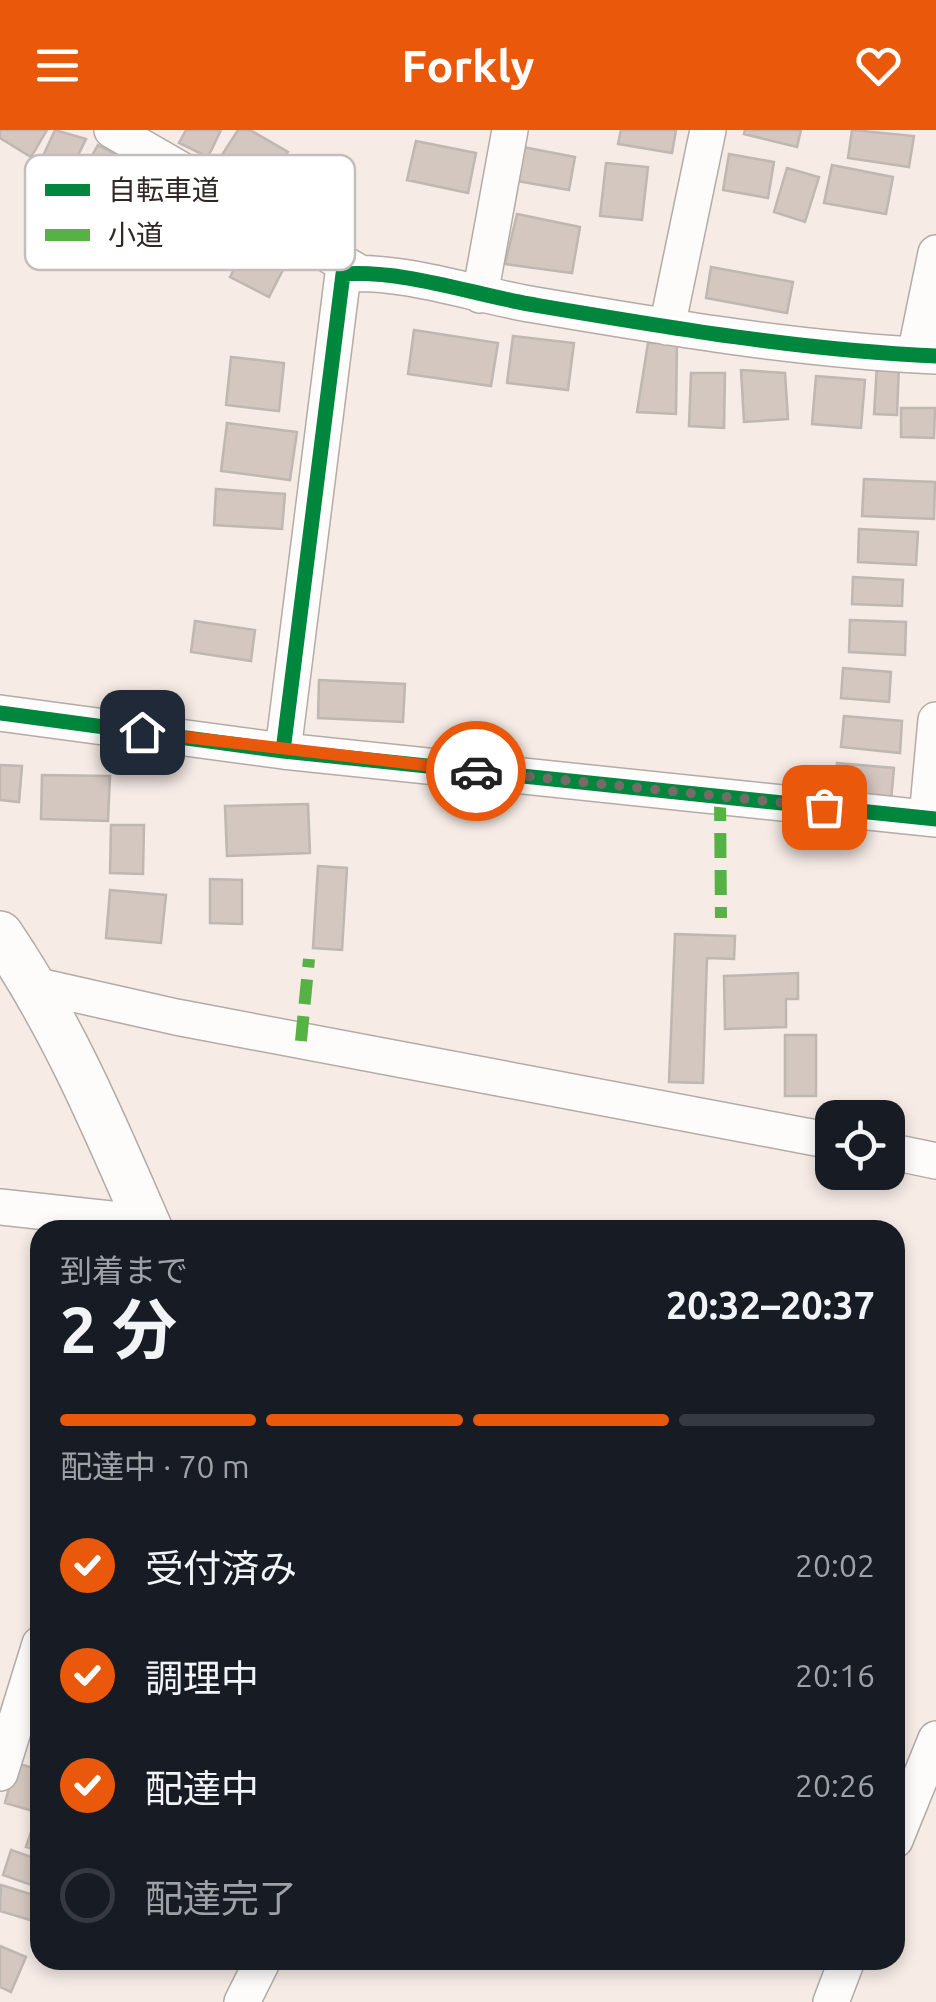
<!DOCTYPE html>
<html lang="ja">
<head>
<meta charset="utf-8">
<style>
  :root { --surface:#171b24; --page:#242831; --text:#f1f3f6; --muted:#9ea1a6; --line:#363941; --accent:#ea580c }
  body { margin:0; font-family:Ubuntu,"Noto Sans JP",sans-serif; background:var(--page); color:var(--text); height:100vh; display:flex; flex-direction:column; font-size:38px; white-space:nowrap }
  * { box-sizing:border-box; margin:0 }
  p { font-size:32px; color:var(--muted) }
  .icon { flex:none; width:55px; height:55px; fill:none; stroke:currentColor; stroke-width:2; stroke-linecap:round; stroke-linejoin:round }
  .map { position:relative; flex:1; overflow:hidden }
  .side { position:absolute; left:30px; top:1090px; width:875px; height:750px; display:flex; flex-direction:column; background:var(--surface); border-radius:30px; box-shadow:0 5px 15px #0003 }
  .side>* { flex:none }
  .tools { position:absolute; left:815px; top:970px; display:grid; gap:20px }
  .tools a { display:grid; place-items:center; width:90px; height:90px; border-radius:20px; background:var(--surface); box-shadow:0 5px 15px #0003; font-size:50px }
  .pin { position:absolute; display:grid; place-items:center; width:85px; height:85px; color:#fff; margin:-42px; border-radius:20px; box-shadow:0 5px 15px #0006 }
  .courier { position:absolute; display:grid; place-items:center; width:100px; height:100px; margin:-50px; border:8px solid #ea580c; border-radius:50%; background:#fff; color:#222; box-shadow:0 2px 12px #0007 }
  .overview em { font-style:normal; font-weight:700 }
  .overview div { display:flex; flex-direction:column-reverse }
  .overview { display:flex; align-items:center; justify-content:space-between; height:170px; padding:0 30px }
  h1 { font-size:65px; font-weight:700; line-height:75px }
  .bar { display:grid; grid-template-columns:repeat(4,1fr); gap:15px 10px; align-content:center; height:120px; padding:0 30px }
  .bar i { height:12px; border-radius:8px; background:var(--line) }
  .bar .current { background:var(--accent) }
  .bar p { grid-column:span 4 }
  ol { padding:0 30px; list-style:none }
  li { display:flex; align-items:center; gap:30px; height:110px }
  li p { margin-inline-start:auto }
  li .icon { padding:10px; border-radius:50%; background:var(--accent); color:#fff; stroke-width:4 }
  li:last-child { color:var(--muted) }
  li i { width:55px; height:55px; border:5px solid var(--line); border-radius:50% }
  header { display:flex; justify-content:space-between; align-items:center; height:130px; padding:0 30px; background:var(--accent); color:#fff; font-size:45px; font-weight:700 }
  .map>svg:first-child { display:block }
  .building { fill:#d4c7bf; stroke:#bfb7b2; stroke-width:2.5 }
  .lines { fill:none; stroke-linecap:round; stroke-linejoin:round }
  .minor-casing { stroke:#b3aba6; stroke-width:38 }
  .tertiary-casing { stroke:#b3aba6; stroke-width:48 }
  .minor { stroke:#fefcfb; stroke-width:35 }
  .tertiary { stroke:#fefcfb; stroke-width:45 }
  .quiet { stroke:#56b245; stroke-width:12; stroke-dasharray:25 12; stroke-linecap:butt }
  .cycleway-casing { stroke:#fff; stroke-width:21 }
  .cycleway { stroke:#00873e; stroke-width:15 }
  .done { stroke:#756c68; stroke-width:10; stroke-dasharray:0 18 }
  .route { stroke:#ea580c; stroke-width:12 }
  .key { fill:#fff; stroke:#c1bebd; stroke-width:2.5 }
  .key-label { font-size:28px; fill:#2f2824 }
</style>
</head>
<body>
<header><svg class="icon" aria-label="menu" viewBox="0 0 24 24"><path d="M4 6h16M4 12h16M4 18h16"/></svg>Forkly<svg class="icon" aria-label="heart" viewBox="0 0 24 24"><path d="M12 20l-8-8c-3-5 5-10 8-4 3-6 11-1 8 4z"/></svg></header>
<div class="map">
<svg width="936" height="1872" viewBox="0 0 936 1872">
  <rect width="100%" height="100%" fill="#f6ebe5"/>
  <!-- building -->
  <path class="building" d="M0 0H47L31 27 0 8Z
    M55 0 86 9 66 50 38 37Z
    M186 0H221L208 27 179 13Z
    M238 0H250L288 22 266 54 220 28Z
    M621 0H676L672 23 618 14Z
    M745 0H801L797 17 744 4Z
    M852 0 914 6 909 37 848 28Z
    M416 11 476 23 468 63 407 50Z
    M98 15 141 38 118 81 74 58Z
    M523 17 575 27 569 60 517 51Z
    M729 24 774 32 768 68 723 60Z
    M606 33 648 37 642 90 600 86Z
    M832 35 893 47 886 84 824 73Z
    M787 38 819 47 805 92 774 82Z
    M517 84 580 97 572 143 505 134Z
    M250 110 288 130 269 167 230 147Z
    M711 137 793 152 787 183 706 168Z
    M414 200 498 213 491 256 408 244Z
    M513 206 574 213 568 260 507 253Z
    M648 213H677L676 284 637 282Z
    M231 227 284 233 279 281 226 275Z
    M877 235H899L897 285 874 284Z
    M741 240 785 243 788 289 744 292Z
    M691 243H725L724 298 689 296Z
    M816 246 865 250 861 298 812 294Z
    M901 278H935L934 308 901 307Z
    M227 293 297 302 290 350 221 341Z
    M864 349 935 352 934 389 862 386Z
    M216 359 285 364 282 399 214 395Z
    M859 399 918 402 916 435 858 432Z
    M853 447 903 450 902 476 852 474Z
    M850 490 906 492 905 525 849 522Z
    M195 491 255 500 251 531 191 522Z
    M843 538 891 542 889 572 841 568Z
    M319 550 405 554 403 592 318 588Z
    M844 586 902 591 900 623 841 617Z
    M837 633 894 638 891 671 834 666Z
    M0 635 22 636 19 672 0 670Z
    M42 645 110 646 108 691 41 689Z
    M308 674 310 723 227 726 225 676Z
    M111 695H144L143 744 110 743Z
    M318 736 347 738 342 820 313 818Z
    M210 749 242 750V794L210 793Z
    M110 760 166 765 161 813 106 808Z
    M675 804 735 806 734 829 707 828 703 953 669 952Z
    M798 843V869H786V897L725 899 724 846Z
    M785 905H816V966H785Z
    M16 1633 40 1640V1683L5 1673Z
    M36 1687 40 1688V1721L26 1717Z
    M11 1720 40 1730V1758L3 1745Z
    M1 1755 40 1767V1793L0 1781Z
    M0 1816 26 1827 11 1862 0 1857Z"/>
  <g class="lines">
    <!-- minor casing -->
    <g class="minor-casing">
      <path id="minor" d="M112 0 360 143
        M480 165 510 0
        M667 197 708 0
        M915 225 936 123
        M0 583 283 621 936 689
        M283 621 343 144C405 140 468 163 529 174 665 197 799 220 936 226
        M927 688 936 590
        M34 855 176 887 832 1011
        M888 1021 936 1031
        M0 1077 147 1093
        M0 1643 40 1514
        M895 1710 936 1609
        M242 1872 263 1830
        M831 1872 847 1830"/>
    </g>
    <!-- tertiary casing -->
    <g class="tertiary-casing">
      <path id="tertiary" d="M0 804C63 896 106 999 150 1100"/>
    </g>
    <!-- minor -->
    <use href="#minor" class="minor"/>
    <!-- tertiary -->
    <use href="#tertiary" class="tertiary"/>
    <!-- quiet -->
    <path class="quiet" d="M720 666 721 788
      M301 911 309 829"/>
    <!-- cycleway casing -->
    <g class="cycleway-casing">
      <path id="cycleway" d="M0 583 283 621 936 689
        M283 621 343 144C405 140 468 163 529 174 665 197 799 220 936 226"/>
    </g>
    <!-- cycleway -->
    <use href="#cycleway" class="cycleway"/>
  </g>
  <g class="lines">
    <!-- done -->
    <path class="done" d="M476 641 824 677"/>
    <!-- route -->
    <path class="route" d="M142 602 476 641"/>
  </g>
  <!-- legend -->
  <rect x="25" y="25" width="330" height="115" rx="15" class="key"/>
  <rect x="45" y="54" width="45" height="12" fill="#00873e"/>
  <rect x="45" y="99" width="45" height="12" fill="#56b245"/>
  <g class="key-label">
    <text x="108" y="70">自転車道</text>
    <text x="108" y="115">小道</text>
  </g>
</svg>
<div class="tools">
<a><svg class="icon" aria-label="locate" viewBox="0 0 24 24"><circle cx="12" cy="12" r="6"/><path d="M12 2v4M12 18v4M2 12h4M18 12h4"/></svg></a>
</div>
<div class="pin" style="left:824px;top:677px;background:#ea580c"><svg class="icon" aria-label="bag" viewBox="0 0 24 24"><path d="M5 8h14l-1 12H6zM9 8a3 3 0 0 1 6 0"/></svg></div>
<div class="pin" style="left:142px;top:602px;background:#1f2937"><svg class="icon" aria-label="home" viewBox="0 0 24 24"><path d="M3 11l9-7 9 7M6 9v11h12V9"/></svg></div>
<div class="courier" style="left:476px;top:641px"><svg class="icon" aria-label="car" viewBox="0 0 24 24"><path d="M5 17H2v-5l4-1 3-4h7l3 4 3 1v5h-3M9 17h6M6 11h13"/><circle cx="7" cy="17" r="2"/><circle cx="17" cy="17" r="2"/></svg></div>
<section class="side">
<div class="overview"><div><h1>2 分</h1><p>到着まで</p></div><em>20:32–20:37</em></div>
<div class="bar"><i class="current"></i><i class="current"></i><i class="current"></i><i></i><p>配達中 · 70 m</p></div>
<ol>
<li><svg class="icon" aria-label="check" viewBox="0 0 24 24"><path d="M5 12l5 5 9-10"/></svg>受付済み<p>20:02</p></li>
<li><svg class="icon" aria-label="check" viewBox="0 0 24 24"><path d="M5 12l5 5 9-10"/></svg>調理中<p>20:16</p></li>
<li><svg class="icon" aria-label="check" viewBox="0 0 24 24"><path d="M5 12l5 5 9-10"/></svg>配達中<p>20:26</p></li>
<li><i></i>配達完了</li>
</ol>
</section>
</div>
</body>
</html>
